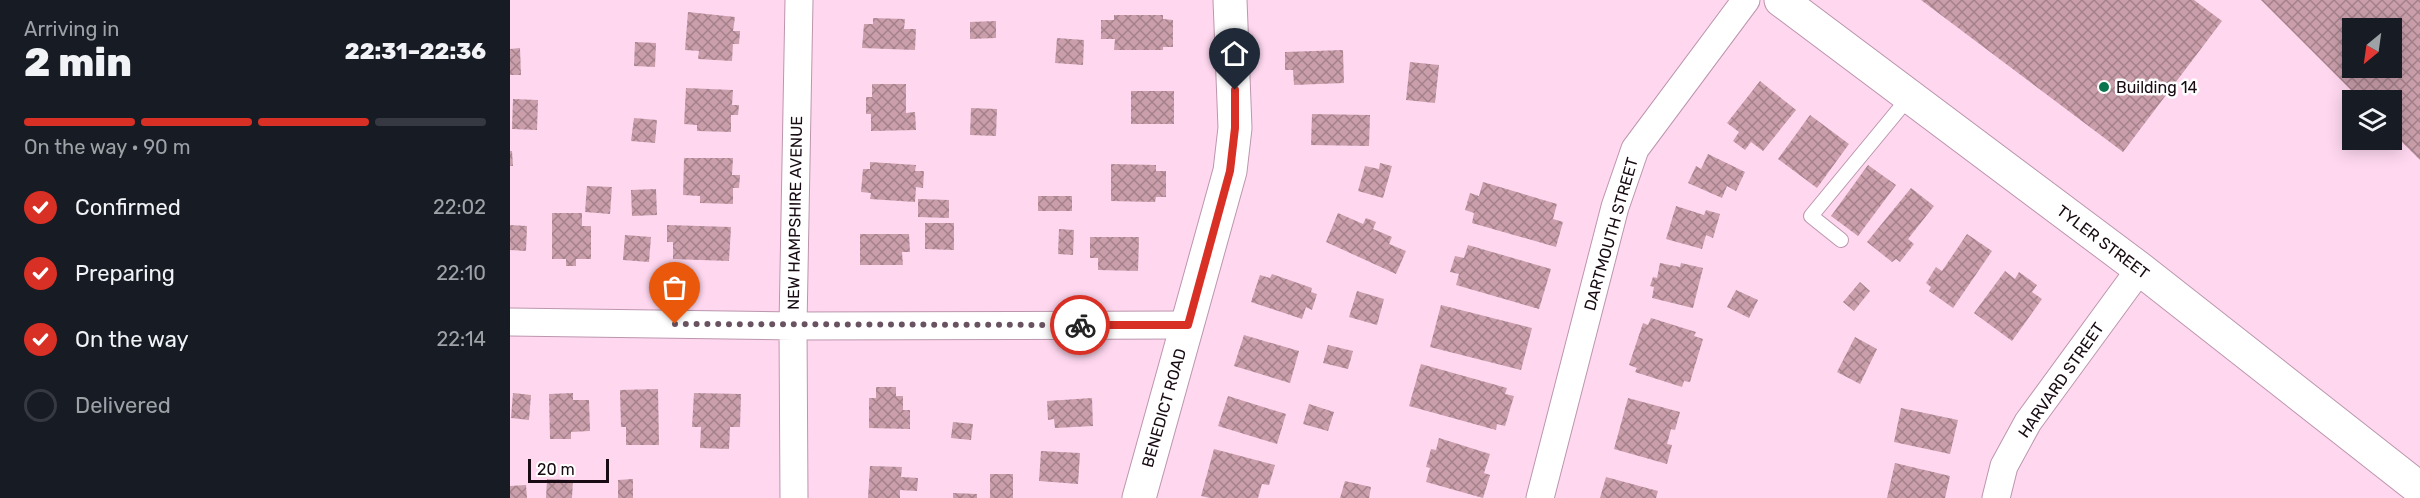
<!DOCTYPE html>
<html lang="en">
<head>
<meta charset="utf-8">
<style>
  :root { --surface:#171b24; --page:#20242c; --text:#f1f3f6; --muted:#9ea1a6; --line:#363941; --accent:#d93025 }
  body { margin:0; font-family:Rubik,sans-serif; background:var(--page); color:var(--text); height:100vh; display:flex; flex-direction:column; font-size:22px; white-space:nowrap }
  * { box-sizing:border-box; margin:0 }
  p { font-size:20px; color:var(--muted) }
  .icon { flex:none; width:33px; height:33px; fill:none; stroke:currentColor; stroke-width:2; stroke-linecap:round; stroke-linejoin:round }
  .map { position:relative; flex:1; overflow:hidden }
  .drawer { display:flex; flex-direction:column; background:var(--surface); width:510px }
  .drawer>* { flex:none }
  .needle { width:39px; rotate:209deg }
  .buttons { position:absolute; left:1832px; top:18px; display:grid; gap:12px }
  .buttons a { display:grid; place-items:center; width:60px; height:60px; border-radius:0px; background:var(--surface); box-shadow:0 3px 15px #0003; font-size:30px }
  .scale { position:absolute; left:18px; bottom:15px; width:81px; box-sizing:border-box; padding-left:6px; border:3px solid #180b13; border-top:0; font-size:16px; line-height:21px; white-space:nowrap; color:#180b13; -webkit-text-stroke:4px #fff; paint-order:stroke }
  .pin { position:absolute; display:grid; place-items:center; width:51px; height:51px; color:#fff; margin:-62px -26px; border-radius:50% 50% 50% 0; rotate:-45deg; box-shadow:0 0 6px #0007 }
  .pin .icon { rotate:45deg }
  .courier { position:absolute; display:grid; place-items:center; width:60px; height:60px; margin:-30px; border:4px solid #d93025; border-radius:50%; background:#fff; color:#222; box-shadow:0 2px 8px #0007 }
  .overview em { font-style:normal; font-weight:800 }
  .overview div { display:flex; flex-direction:column-reverse }
  .overview { display:flex; align-items:center; justify-content:space-between; height:102px; padding:0 24px }
  h1 { font-size:39px; font-weight:800; line-height:45px }
  .bar { display:grid; grid-template-columns:repeat(4,1fr); gap:9px 6px; align-content:center; height:72px; padding:0 24px }
  .bar i { height:8px; border-radius:4px; background:var(--line) }
  .bar .active { background:var(--accent) }
  .bar p { grid-column:span 4 }
  ol { padding:0 24px; list-style:none }
  li { display:flex; align-items:center; gap:18px; height:66px }
  li p { margin-inline-start:auto }
  li .icon { padding:6px; border-radius:50%; background:var(--accent); color:#fff; stroke-width:4 }
  li:last-child { color:var(--muted) }
  li i { width:33px; height:33px; border:3px solid var(--line); border-radius:50% }
  main { display:flex; flex:1; min-height:0 }
  .map>svg:first-child { display:block }
  .building { fill:url(#building-cross-hatch); fill-rule:evenodd }
  .lines { fill:none; stroke-linecap:round; stroke-linejoin:round }
  .service-casing { stroke:#bb96ad; stroke-width:16 }
  .minor-casing { stroke:#bb96ad; stroke-width:29 }
  .tertiary-casing { stroke:#bb96ad; stroke-width:35 }
  .service { stroke:#fff; stroke-width:14 }
  .minor { stroke:#fff; stroke-width:27 }
  .tertiary { stroke:#fff; stroke-width:33 }
  .done { stroke:#695360; stroke-width:6; stroke-dasharray:0 10.8 }
  .route { stroke:#d93025; stroke-width:8 }
  .poi-dot { fill:#09744d; stroke:#fff; stroke-width:2 }
  .labels { text-anchor:middle; dominant-baseline:central; stroke-width:5; stroke-linejoin:round; paint-order:stroke }
  .poi-label { font-size:16px; fill:#180b13; stroke:#fff; text-anchor:start }
  .street-label { font-size:16px; fill:#180b13; stroke:#fff }
</style>
</head>
<body>
<main>
<section class="drawer">
<div class="overview"><div><h1>2 min</h1><p>Arriving in</p></div><em>22:31–22:36</em></div>
<div class="bar"><i class="active"></i><i class="active"></i><i class="active"></i><i></i><p>On the way · 90 m</p></div>
<ol>
<li><svg class="icon" aria-label="check" viewBox="0 0 24 24"><path d="M5 12l5 5 9-10"/></svg>Confirmed<p>22:02</p></li>
<li><svg class="icon" aria-label="check" viewBox="0 0 24 24"><path d="M5 12l5 5 9-10"/></svg>Preparing<p>22:10</p></li>
<li><svg class="icon" aria-label="check" viewBox="0 0 24 24"><path d="M5 12l5 5 9-10"/></svg>On the way<p>22:14</p></li>
<li><i></i>Delivered</li>
</ol>
</section>
<div class="map">
<svg width="1910" height="498" viewBox="0 0 1910 498">
  <defs>
    <pattern id="building-cross-hatch" width="8" height="8" patternUnits="userSpaceOnUse" patternTransform="scale(1.5)"><rect width="8" height="8" fill="#ca9fab"/><path d="M0 0l8 8M0 8l8-8" fill="none" stroke="#a3808a"/></pattern>
  </defs>
  <rect width="100%" height="100%" fill="#ffd8f0"/>
  <!-- building -->
  <path class="building" d="M1411 0H1684L1712 21 1613 152Z
    M1751 0H1910V160L1881 131V100H1851ZM1842 28H1881V68H1842Z
    M178 12 225 17 223 31H230L229 44H223L222 61 188 59 189 51 175 50Z
    M604 15H653V19L663 20V47H653V50H604L605 39H591V20H604Z
    M363 18 395 19 394 29H406L405 50 352 48 354 24H363Z
    M486 21V38L460 39V22Z
    M547 38 574 40 573 65 545 63Z
    M125 42 146 43 145 67 124 66Z
    M10 48 11 75H0V49Z
    M833 50 834 83 784 85 783 70H775V52Z
    M900 62 929 65 925 103 896 100Z
    M1250 81 1286 110 1253 151 1241 142 1235 150 1223 141 1229 132 1217 123Z
    M362 84H396V113L405 112 406 130 361 131V114H356V97H362Z
    M176 88 223 90 222 105H229L228 115H221V132L187 131V125L174 124Z
    M621 91H664V124H621Z
    M3 99 28 100 27 130 2 129Z
    M461 108 487 109 486 136 460 135Z
    M802 114 860 115 859 146 801 145Z
    M1300 115 1339 144 1307 188 1268 159Z
    M124 118 147 120 145 143 121 141Z
    M0 151H2L3 166H0Z
    M1198 154 1235 172 1226 191 1217 186 1212 198 1178 183 1186 166 1191 169Z
    M174 158H223L222 175H230L229 188H223V204L190 203V196L173 195Z
    M360 162 406 165 405 171H414L413 188 406 187 405 202 360 199 361 193 351 192 353 169H360Z
    M870 163 882 166 873 198 848 191 855 166 869 169Z
    M601 164 646 165V171H656V197H646L645 202 601 201Z
    M1358 165 1386 185 1348 236 1321 216Z
    M973 182 1047 204 1043 219 1053 222 1046 247 962 223 964 213 955 210 960 193 969 196Z
    M77 186 102 187 100 214 75 212Z
    M1401 188 1424 206 1398 239 1404 244 1390 262 1386 259 1382 262 1357 242Z
    M146 189 147 215 122 216 121 190Z
    M528 196H562V211H528Z
    M408 199 439 200V218L408 217Z
    M1166 206 1194 215 1196 210 1210 214 1203 238 1196 235 1192 249 1156 239Z
    M42 213H72V226H81V259H66V266H56V259H42Z
    M828 213 853 224 856 218 866 222 863 229 882 237 879 244 896 251 886 274 816 242Z
    M415 223H444V250L415 249Z
    M0 225 17 226 16 251 0 250Z
    M157 225 221 227 219 261 163 259V242H157Z
    M549 229 564 230 563 255 548 254Z
    M350 234H399L400 252H392L393 265H350Z
    M1457 234 1482 251 1443 308 1419 291 1421 287 1416 283 1426 267 1432 271Z
    M115 235 141 237 139 262 113 260Z
    M580 237H629L628 271 588 270V258H580Z
    M958 245 1041 269 1029 309 946 285 949 274 940 272 945 256 954 258Z
    M1150 263 1170 267 1171 263 1193 268 1183 308 1142 298 1144 287 1140 286 1143 277 1147 278Z
    M1495 271 1505 279 1509 272 1527 285 1522 292 1532 299 1502 341 1464 313Z
    M762 274 802 288 801 292 807 294 802 310 796 307 792 319 741 302 750 275 760 278Z
    M1350 282 1360 291 1344 311 1333 302Z
    M1226 290 1248 300 1239 318 1217 307Z
    M847 291 874 299 867 325 839 317Z
    M931 305 1022 328 1011 370 920 347Z
    M1141 318 1186 332 1184 336 1193 339 1180 382 1174 381 1172 387 1125 372 1127 368 1119 365 1133 323 1138 325Z
    M734 335 789 351 780 383 724 366Z
    M1345 337 1367 349 1350 384 1327 372Z
    M818 345 843 351 838 369 813 363Z
    M911 364 997 388 995 394 1004 396 995 426 987 424 986 430 899 406Z
    M366 387H386V396H393V410H400V429L359 428V398H366Z
    M148 389 149 445H116V427H111L110 390Z
    M3 393 21 395 19 420 1 418Z
    M63 393V400H79L80 431 61 432V439H40L39 394Z
    M184 393 231 394 230 427H220L219 449 190 448 191 427H182Z
    M718 396 776 414 767 444 708 426Z
    M582 398 583 426 545 428 544 419 538 420 537 401Z
    M1118 398 1170 412 1165 430 1161 429 1157 444 1162 445 1157 464 1104 449Z
    M799 404 824 412 818 431 793 424Z
    M1391 408 1448 420 1440 454 1384 442Z
    M443 422 463 424 461 440 441 438Z
    M929 438 980 454 974 473 980 475 973 498 916 482 920 468 916 467 921 449 926 450Z
    M704 449 765 465 759 485 752 484 748 498H700L691 496Z
    M531 451 570 453 568 484 529 481Z
    M1385 463 1440 476 1435 498H1377Z
    M360 466 392 467 391 477 408 478 407 491 390 490V498H358Z
    M480 474H503V498H480Z
    M1096 477 1148 491 1146 498H1090Z
    M37 479 63 480 62 498H36Z
    M123 479V498H108V480Z
    M835 481 861 487 859 498H830Z
    M16 485 17 498H0V486Z
    M443 493 467 494V498H443Z"/>
  <g class="lines">
    <!-- service casing -->
    <g class="service-casing">
      <path id="service" d="M1331 240 1301 216 1400 96"/>
    </g>
    <!-- minor casing -->
    <g class="minor-casing">
      <path id="minor" d="M0 322 283 326 678 325
        M284 498 283 326 289 0
        M1030 498 1105 207 1125 149 1236 0
        M1486 498 1494 466 1518 422 1630 269"/>
    </g>
    <!-- tertiary casing -->
    <g class="tertiary-casing">
      <path id="tertiary" d="M1271 0 1630 269 1910 489
        M629 498 720 171 725 128 720 0"/>
    </g>
    <!-- service -->
    <use href="#service" class="service"/>
    <!-- minor -->
    <use href="#minor" class="minor"/>
    <!-- tertiary -->
    <use href="#tertiary" class="tertiary"/>
  </g>
  <g class="lines">
    <!-- done -->
    <path class="done" d="M165 324 570 325"/>
    <!-- route -->
    <path class="route" d="M570 325H678L720 171 725 128V90"/>
  </g>
  <!-- markers -->
  <circle class="poi-dot" cx="1594" cy="87" r="6"/>
  <g class="labels">
    <!-- poi labels -->
    <g class="poi-label">
      <text x="1606" y="87">Building 14</text>
    </g>
    <!-- street labels -->
    <g class="street-label">
      <text transform="translate(285 213) rotate(-89)">NEW HAMPSHIRE AVENUE</text>
      <text transform="translate(1101 234) rotate(-74)">DARTMOUTH STREET</text>
      <text transform="translate(1593 242) rotate(37)">TYLER STREET</text>
      <text transform="translate(1551 380) rotate(-55)">HARVARD STREET</text>
      <text transform="translate(654 408) rotate(-74)">BENEDICT ROAD</text>
    </g>
  </g>
</svg>
<div class="buttons">
<a><svg class="needle" viewBox="-14 -14 28 28"><path d="M0-13l5 13h-10z" fill="#e53935"/><path d="M0 13l5-13h-10z" fill="#9ea1a6"/></svg></a>
<a><svg class="icon" aria-label="layers" viewBox="0 0 24 24"><path d="M12 4l9 5-9 5-9-5zM3 14l9 5 9-5"/></svg></a>
</div>
<div class="scale">20 m</div>
<div class="pin" style="left:165px;top:324px;background:#ea580c"><svg class="icon" aria-label="bag" viewBox="0 0 24 24"><path d="M5 8h14l-1 12H6zM9 8a3 3 0 0 1 6 0"/></svg></div>
<div class="pin" style="left:725px;top:90px;background:#1f2937"><svg class="icon" aria-label="home" viewBox="0 0 24 24"><path d="M3 11l9-7 9 7M6 9v11h12V9"/></svg></div>
<div class="courier" style="left:570px;top:325px"><svg class="icon" aria-label="bike" viewBox="0 0 24 24"><circle cx="6" cy="16" r="4"/><circle cx="18" cy="16" r="4"/><path d="M6 16l4-8h5l3 8M10 8l3 8H6M13 5h3"/></svg></div>
</div>
</main>
</body>
</html>
